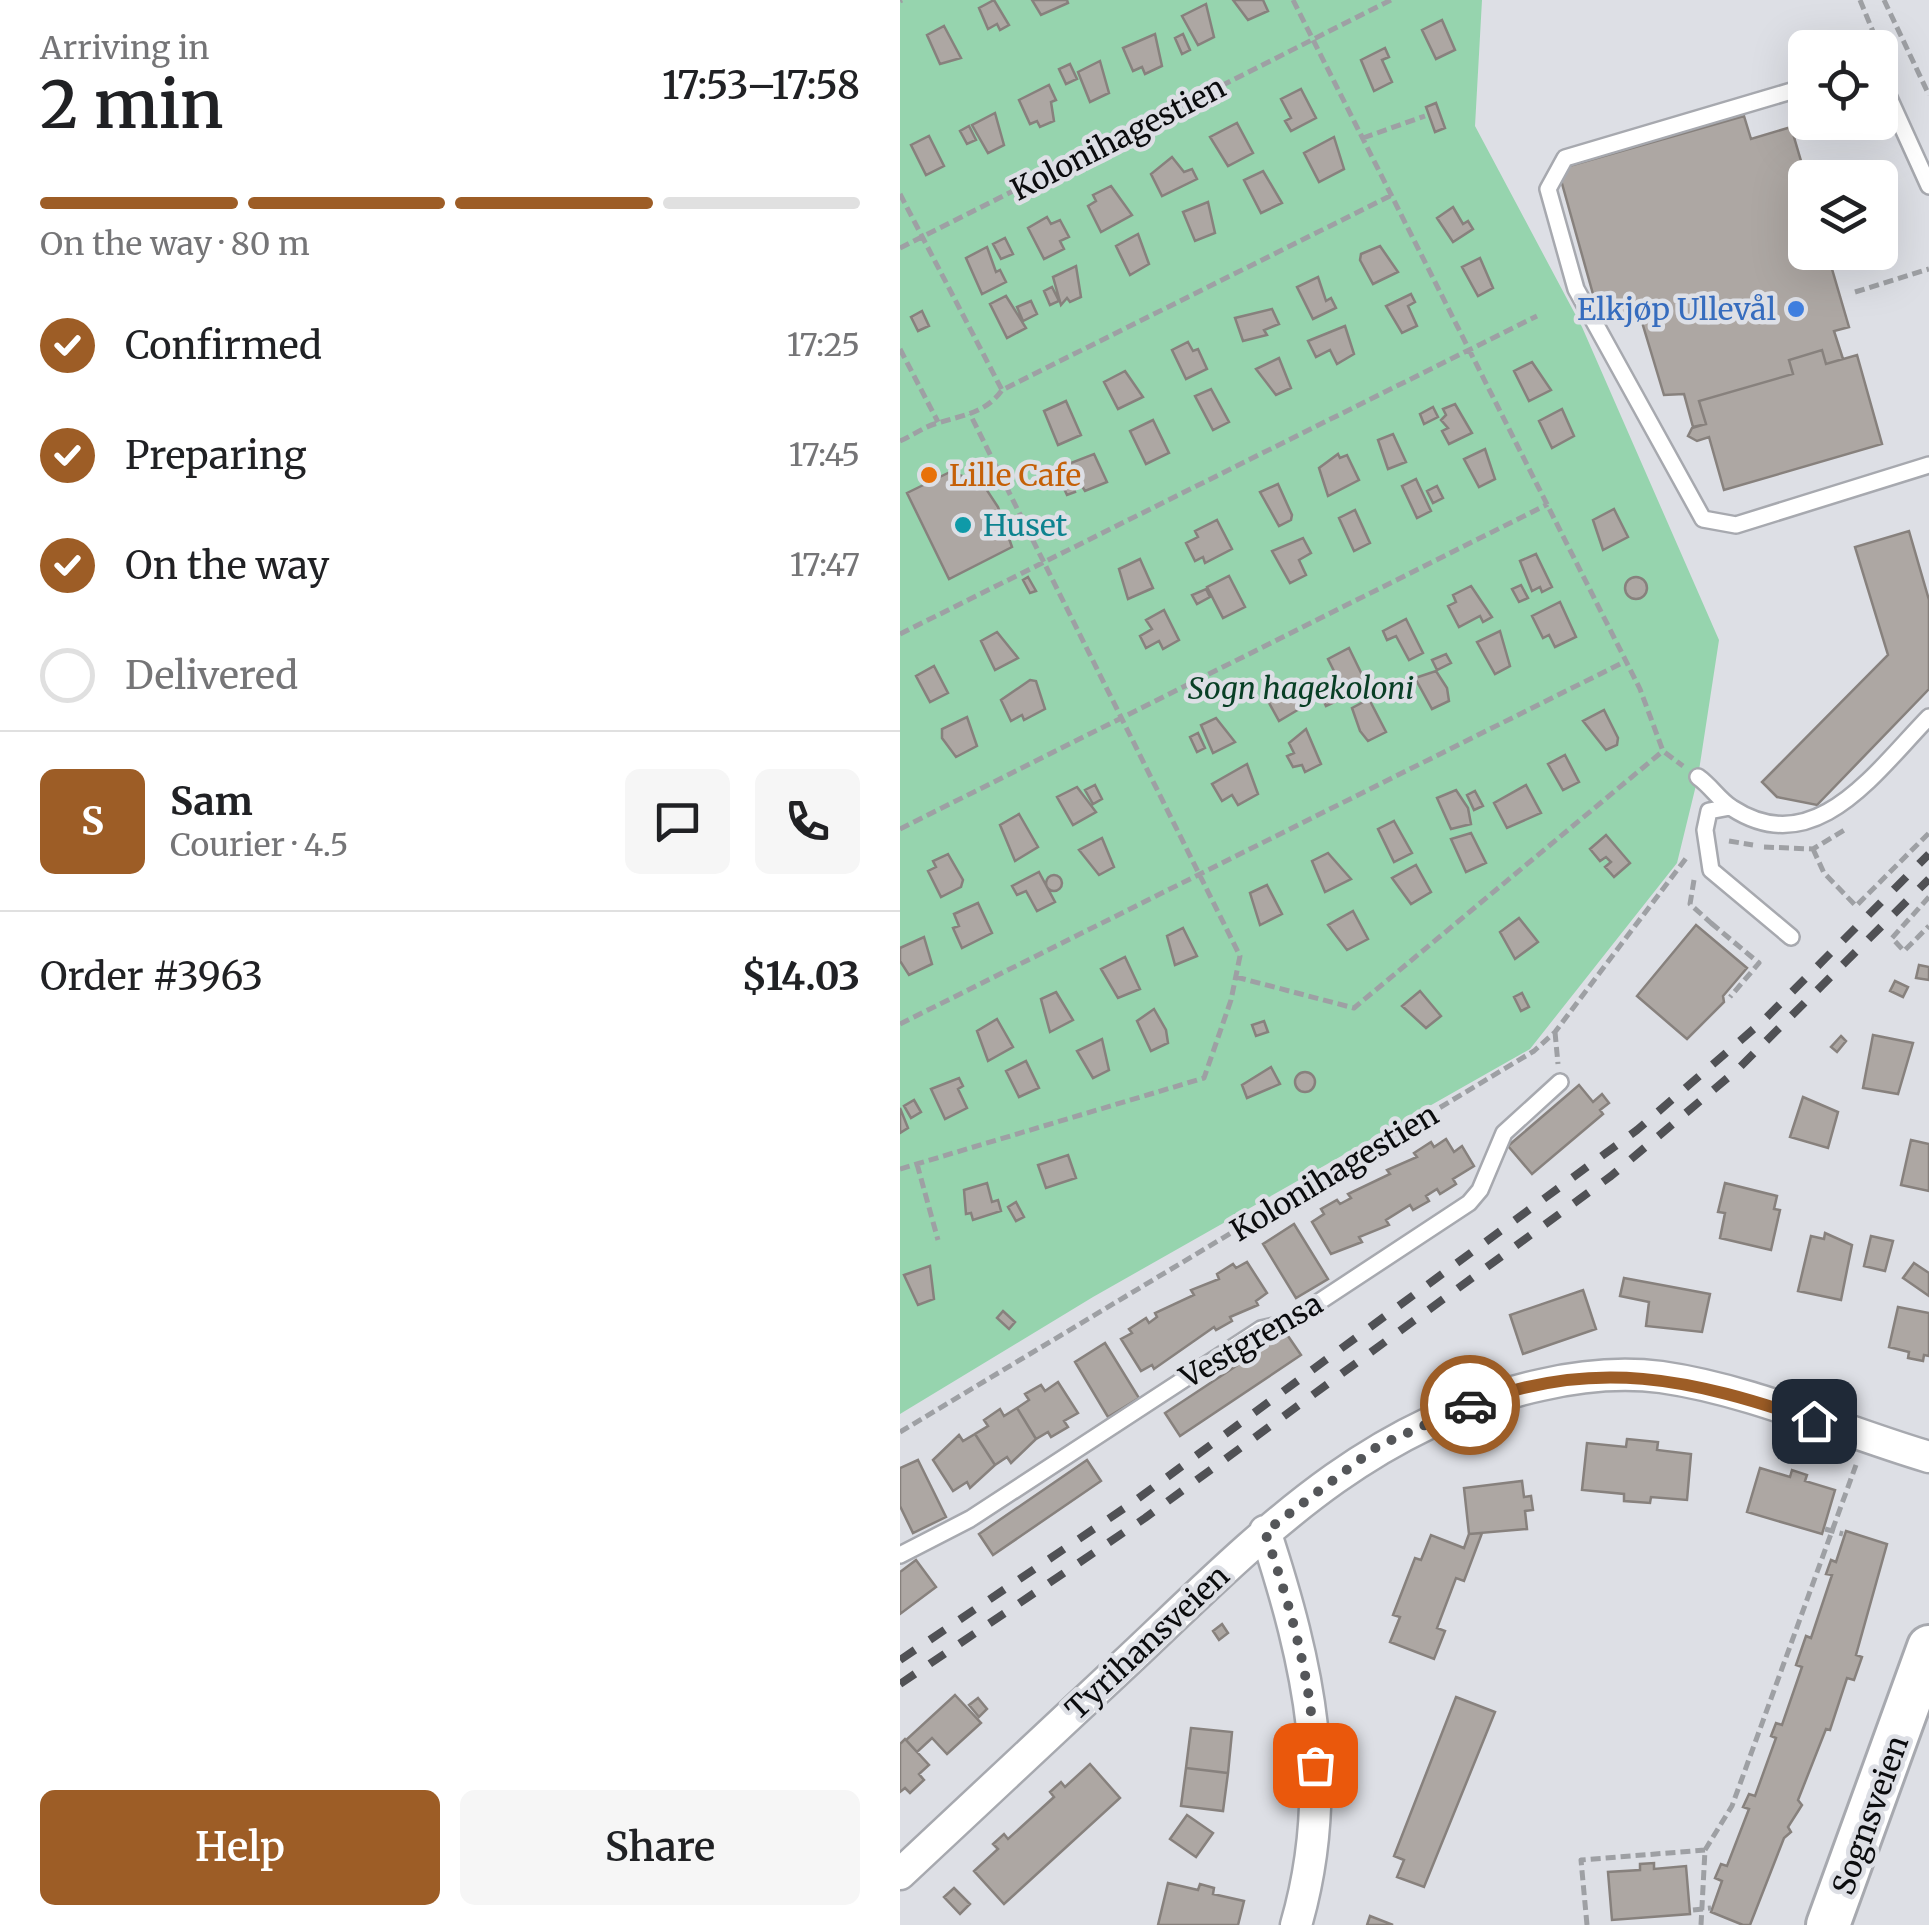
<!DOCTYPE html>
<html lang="en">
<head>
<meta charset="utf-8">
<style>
  :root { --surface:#fff; --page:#f6f6f6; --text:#202124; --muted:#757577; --line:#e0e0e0; --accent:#9d5d26 }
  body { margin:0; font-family:Merriweather,serif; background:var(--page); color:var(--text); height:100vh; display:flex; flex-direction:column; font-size:38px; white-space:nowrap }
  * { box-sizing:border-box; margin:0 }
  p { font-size:32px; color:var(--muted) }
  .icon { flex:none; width:55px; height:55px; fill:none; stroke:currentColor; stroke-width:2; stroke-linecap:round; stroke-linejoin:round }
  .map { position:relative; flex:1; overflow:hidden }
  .drawer { display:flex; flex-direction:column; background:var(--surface); width:900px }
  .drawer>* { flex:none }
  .tools { position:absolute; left:888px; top:30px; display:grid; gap:20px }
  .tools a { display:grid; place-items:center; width:110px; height:110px; border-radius:15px; background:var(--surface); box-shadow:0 10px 40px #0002; font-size:50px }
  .pin { position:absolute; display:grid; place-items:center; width:85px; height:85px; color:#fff; margin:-42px; border-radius:20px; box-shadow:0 5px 15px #0006 }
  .courier { position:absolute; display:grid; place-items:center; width:100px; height:100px; margin:-50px; border:8px solid #9d5d26; border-radius:50%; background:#fff; color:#222; box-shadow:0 2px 12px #0007 }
  .head em { font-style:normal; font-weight:600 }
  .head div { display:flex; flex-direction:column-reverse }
  .head { display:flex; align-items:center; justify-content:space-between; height:170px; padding:0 40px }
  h1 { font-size:65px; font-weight:600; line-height:75px }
  .bar { display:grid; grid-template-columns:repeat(4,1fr); gap:15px 10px; align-content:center; height:120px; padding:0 40px }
  .bar i { height:12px; border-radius:8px; background:var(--line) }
  .bar .selected { background:var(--accent) }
  .bar p { grid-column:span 4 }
  .line { display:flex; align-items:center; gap:25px; padding:0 40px; border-top:2px solid var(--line) }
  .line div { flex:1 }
  .round { display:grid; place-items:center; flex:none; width:105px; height:105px; border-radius:15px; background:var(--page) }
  ol { padding:0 40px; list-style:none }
  li { display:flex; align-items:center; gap:30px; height:110px }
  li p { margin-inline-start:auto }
  li .icon { padding:10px; border-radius:50%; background:var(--accent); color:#fff; stroke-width:4 }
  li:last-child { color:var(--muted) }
  li i { width:55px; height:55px; border:5px solid var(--line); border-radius:50% }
  .cta { display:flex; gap:20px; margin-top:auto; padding:20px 40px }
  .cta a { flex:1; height:115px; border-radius:15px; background:var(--accent); color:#fff; font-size:40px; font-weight:600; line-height:115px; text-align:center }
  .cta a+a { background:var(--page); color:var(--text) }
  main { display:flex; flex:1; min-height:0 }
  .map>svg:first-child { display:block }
  .green { fill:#96d4ae }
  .building { fill:#ada7a3; stroke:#87817d; stroke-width:2.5 }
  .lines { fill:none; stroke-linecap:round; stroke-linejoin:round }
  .lane-casing { stroke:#a7a9af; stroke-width:20 }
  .street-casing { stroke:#a7a9af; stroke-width:35 }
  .secondary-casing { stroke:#a7a9af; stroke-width:48 }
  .path { stroke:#9ea0a4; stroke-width:5; stroke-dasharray:10 5; stroke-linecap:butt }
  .lane { stroke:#fff; stroke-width:15 }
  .street { stroke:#fff; stroke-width:30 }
  .secondary { stroke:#fff; stroke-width:42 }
  .rail { stroke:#505155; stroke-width:8; stroke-dasharray:18 18; stroke-linecap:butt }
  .path-bridge { stroke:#9ea0a4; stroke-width:5; stroke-dasharray:10 5; stroke-linecap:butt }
  .done { stroke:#545659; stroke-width:10; stroke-dasharray:0 18 }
  .route { stroke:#9d5d26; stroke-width:12 }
  .shop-dot { fill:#3f7fe0; stroke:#dddfe5; stroke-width:4 }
  .food-dot { fill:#e8710a; stroke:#dddfe5; stroke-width:4 }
  .culture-dot { fill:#0f9aa8; stroke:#dddfe5; stroke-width:4 }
  .labels { text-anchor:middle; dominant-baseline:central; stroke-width:9; stroke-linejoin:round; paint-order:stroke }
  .street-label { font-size:30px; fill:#0b0c0e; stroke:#dddfe5 }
  .shop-label { font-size:30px; fill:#366cbe; stroke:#dddfe5; text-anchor:end }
  .food-label { font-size:30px; fill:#c56008; stroke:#dddfe5; text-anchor:start }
  .culture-label { font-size:30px; fill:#0d838f; stroke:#dddfe5; text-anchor:start }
  .park-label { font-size:30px; font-style:italic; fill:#083f25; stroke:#dddfe5 }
</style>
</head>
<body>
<main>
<section class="drawer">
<div class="head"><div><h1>2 min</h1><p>Arriving in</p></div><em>17:53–17:58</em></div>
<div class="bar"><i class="selected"></i><i class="selected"></i><i class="selected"></i><i></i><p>On the way · 80 m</p></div>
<ol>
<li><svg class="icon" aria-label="check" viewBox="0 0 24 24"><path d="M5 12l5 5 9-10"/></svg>Confirmed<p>17:25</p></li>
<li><svg class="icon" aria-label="check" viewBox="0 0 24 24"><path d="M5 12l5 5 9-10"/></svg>Preparing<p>17:45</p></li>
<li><svg class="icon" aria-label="check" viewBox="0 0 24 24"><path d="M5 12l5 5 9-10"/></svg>On the way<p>17:47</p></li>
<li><i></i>Delivered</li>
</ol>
<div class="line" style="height:180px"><b class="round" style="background:var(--accent);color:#fff">S</b><div><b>Sam</b><p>Courier · 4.5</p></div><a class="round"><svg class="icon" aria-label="chat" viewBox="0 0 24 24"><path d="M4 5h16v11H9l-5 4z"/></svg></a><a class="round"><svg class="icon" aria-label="phone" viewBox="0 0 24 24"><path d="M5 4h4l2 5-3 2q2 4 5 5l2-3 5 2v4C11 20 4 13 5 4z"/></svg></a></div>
<div class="line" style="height:130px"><div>Order #3963</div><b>$14.03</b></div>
<div class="cta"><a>Help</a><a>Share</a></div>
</section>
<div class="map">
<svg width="1029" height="1925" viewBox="0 0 1029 1925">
  <rect width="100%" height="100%" fill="#dddfe5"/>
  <!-- green -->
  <path class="green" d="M0 0H582L575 126 682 327 819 640 798 777 777 863 630 1049 193 1297 0 1414Z"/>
  <!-- building -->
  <path class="building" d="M94 0 109 25 100 30 97 24 88 29 79 8Z
    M132 0H167L168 3 141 15Z
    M333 0H363L368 11 348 20Z
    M306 4 314 37 298 45 282 16Z
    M542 20 555 50 536 59 522 30Z
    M44 26 61 58 40 64 27 35Z
    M255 34 262 66 245 74 242 67 233 71 223 48Z
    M283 34 290 50 282 54 275 38Z
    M485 48 489 57 482 60 492 82 474 91 461 60Z
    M200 61 209 93 190 102 178 72Z
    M170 64 177 79 166 84 159 69Z
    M149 85 156 100 151 102 154 121 140 127 137 121 130 124 119 100Z
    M401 89 416 118 391 131 385 121 391 118 381 99Z
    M536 103 545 128 535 132 526 107Z
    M95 113 104 145 88 153 72 125Z
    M844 116 851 139 891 127 906 178 905 252H927L949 327 934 331 943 359 926 364 922 350 889 360 893 374 799 401 806 424 793 427 784 394 764 395 738 309 700 319 661 180 669 166Z
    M337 123 353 153 328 166 310 137Z
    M69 126 76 140 67 144 60 131Z
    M29 136 44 166 26 175 11 145Z
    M434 137 444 169 419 182 404 153Z
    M272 157 284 172 292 169 297 179 262 196 251 174Z
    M363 171 382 203 361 213 344 180Z
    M211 186 232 215 201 232 188 206 196 201 193 195Z
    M308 202 315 233 295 241 283 212Z
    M553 207 563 224 568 221 573 229 553 242 537 218Z
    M147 217 151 224 160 220 169 237 160 241 164 249 144 259 128 228Z
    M238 234 249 264 230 275 216 246Z
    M105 238 113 254 101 259 93 244Z
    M480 246 498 272 473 284 460 260 461 254Z
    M87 247 96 272 100 270 106 282 82 294 66 258Z
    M580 258 593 288 578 296 562 267Z
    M176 266 181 297 170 302 167 298 161 305 153 277Z
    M418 277 426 301 431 298 436 308 413 319 397 287Z
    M152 287 159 301 150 305 144 291Z
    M511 294 515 302 508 306 517 326 502 333 486 306Z
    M106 296 126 328 107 338 90 304Z
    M131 301 137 314 123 321 117 307Z
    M372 309 379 324 364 330 367 335 343 341 335 318Z
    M22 311 29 326 18 331 11 317Z
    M445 326 454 354 437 364 430 350 416 357 408 341Z
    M288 342 293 351 298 349 307 369 286 379 272 350Z
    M922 350 926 364 957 355 982 444 824 490 809 437 797 441 788 436 792 428 806 424 799 401 893 374 889 360Z
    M379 358 391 388 376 395 356 369Z
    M632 362 651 390 629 401 614 371Z
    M225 371 243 397 218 409 204 382Z
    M311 389 329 422 313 430 295 396Z
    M166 401 181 435 158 445 144 411Z
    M555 404 572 433 549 444 542 431 548 428 541 420 546 415 543 409Z
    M533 407 538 417 524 424 520 414Z
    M662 409 674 436 652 448 639 421Z
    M253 420 269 453 246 464 230 431Z
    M493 434 506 462 488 469 478 440Z
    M585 449 595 479 579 487 564 459Z
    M194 454 207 482 185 491 168 464Z
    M438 454 440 458 447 455 459 480 428 496 419 468Z
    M50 472 65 477 75 472 98 507 112 547 49 579 7 493Z
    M169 476 175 492 167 495 160 480Z
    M516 479 531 511 517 518 502 486Z
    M378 484 392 515 391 520 379 526 360 492Z
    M537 486 543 498 533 503 527 491Z
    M714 509 728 537 703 550 693 520Z
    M455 510 470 543 454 551 439 518Z
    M317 520 332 549 305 563 303 557 295 561 286 543 298 537 295 531Z
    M1009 531 1029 600V689L917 805 877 797 862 782 988 655 955 547Z
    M403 538 411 553 399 560 406 575 390 583 372 551Z
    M636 554 652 587 642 592 640 587 632 591 620 561Z
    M240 559 253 588 228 599 219 569Z
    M329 576 345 607 323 618 307 587Z
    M725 588a11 11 0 1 1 22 0a11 11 0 1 1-22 0Z
    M128 577 136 591 130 593 123 580Z
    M621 585 628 598 619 602 612 589Z
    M571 586 592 617 583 622 580 616 559 627 548 606 556 602 553 595Z
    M306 589 310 597 297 604 292 595Z
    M660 602 676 637 655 647 649 635 643 638 632 616Z
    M264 610 279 640 263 649 259 641 246 648 240 636 252 629 246 620Z
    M506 619 523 653 509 660 496 636 487 640 483 631Z
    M600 631 610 666 595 674 577 642Z
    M97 632 118 658 95 670 81 641Z
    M449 648 466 683 451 691 448 684 442 687 428 659Z
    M546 654 551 663 537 670 532 660Z
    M34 666 48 693 30 702 16 676Z
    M536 671 547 688 549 701 532 709 515 678Z
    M130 680 136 681 145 709 124 720 122 715 111 721 101 700Z
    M380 682 401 708 379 721 363 692Z
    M430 686 437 701 426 706 419 691Z
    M469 699 486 732 468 741 460 731 452 708Z
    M704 710 718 738 717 745 706 750 683 721Z
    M67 717 77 746 56 757 42 738V729Z
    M316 718 335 742 313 753 301 725Z
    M406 729 421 764 405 772 402 765 393 767 387 756 394 753 389 743Z
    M298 733 305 748 297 752 290 737Z
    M665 755 679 782 663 790 648 764Z
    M347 764 358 794 338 805 332 795 322 801 312 784Z
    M195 785 202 799 193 804 185 790Z
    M626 785 641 813 607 828 594 803Z
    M177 787 196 812 173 825 157 797Z
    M556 790 568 808 571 824 551 829 537 798Z
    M575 791 583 806 574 810 567 795Z
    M119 814 138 847 115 861 100 825Z
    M494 821 512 853 494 862 478 829Z
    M571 833 586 863 566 872 551 839Z
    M706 835 730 863 714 877 705 867 711 862 706 857 700 861 690 849Z
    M202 838 214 867 199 875 179 850Z
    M428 853 451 879 425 892 412 861Z
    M48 854 63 880 61 887 41 897 28 871 36 867 33 861Z
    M516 865 531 892 511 904 492 878Z
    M139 872 155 902 137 911 126 891 117 895 112 886Z
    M146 883a8 8 0 1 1 16 0a8 8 0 1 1-16 0Z
    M367 885 382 914 360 925 350 893Z
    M78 903 92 933 62 948 53 928 59 926 54 914Z
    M453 911 468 939 447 950 428 925Z
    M619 918 638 942 615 959 600 932Z
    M796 925 847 968 823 996 824 1002 787 1039 737 996Z
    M283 928 297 956 275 965 267 936Z
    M24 937 32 964 9 975 0 961V948Z
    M225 957 240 989 218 998 201 969Z
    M1019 965 1029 967V980L1016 978Z
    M995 981 1008 987 1003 997 990 991Z
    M520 991 541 1016 526 1028 502 1006Z
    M156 992 173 1020 150 1032 141 999Z
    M622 993 629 1007 621 1011 614 997Z
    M254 1009 266 1030 268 1043 251 1051 237 1021Z
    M97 1019 113 1047 88 1061 77 1031Z
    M364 1021 368 1032 356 1036 352 1025Z
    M973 1035 1013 1043 998 1094 963 1088Z
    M941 1036 946 1041 937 1052 931 1047Z
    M202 1039 209 1070 193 1078 177 1051Z
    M126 1061 139 1088 119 1097 106 1071Z
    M371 1067 380 1084 347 1098 342 1085Z
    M395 1082a10 10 0 1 1 20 0a10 10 0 1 1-20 0Z
    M59 1078 63 1086 58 1089 67 1108 45 1119 31 1089Z
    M679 1085 693 1102 702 1094 709 1103 700 1110 703 1114 632 1174 608 1146Z
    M903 1097 938 1112 928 1148 890 1137Z
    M14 1100 21 1112 11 1118 4 1106Z
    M0 1108 8 1128 0 1133Z
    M546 1139 554 1152 562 1146 574 1166 553 1179 556 1184 540 1194 537 1189 526 1196 529 1201 513 1210 510 1205 486 1220 489 1225 459 1237 462 1242 431 1254 412 1222 424 1214 421 1209 437 1200 440 1204 451 1198 448 1194 490 1174 487 1170 517 1157 514 1153 531 1142 534 1147Z
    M1011 1140 1029 1144V1191L1001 1185Z
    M168 1155 176 1178 146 1188 138 1165Z
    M87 1183 92 1202 98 1200 101 1211 73 1220 71 1213 66 1214 64 1190Z
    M825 1183 877 1196 874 1209 880 1210 871 1250 820 1238 825 1213 818 1212Z
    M116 1202 124 1217 116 1221 108 1207Z
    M394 1224 428 1279 396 1298 363 1244Z
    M925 1233 952 1245 941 1300 898 1291 911 1236 924 1239Z
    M971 1236 993 1241 985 1271 964 1266Z
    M347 1262 367 1293 356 1301 358 1305 330 1317 332 1321 316 1330 314 1327 254 1369 252 1365 241 1371 221 1339 232 1333 229 1329 246 1318 249 1323 257 1317 255 1313 294 1295 291 1290 319 1279 317 1274 333 1264 336 1268Z
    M1014 1263 1029 1273V1296L1003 1278Z
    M30 1266 34 1299 18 1305 4 1275Z
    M724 1278 810 1294 802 1332 746 1326 749 1302 720 1296Z
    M683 1290 696 1329 623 1354 610 1315Z
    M998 1307 1029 1313V1356L1024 1355 1023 1361 1008 1358 1009 1352 989 1347Z
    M103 1311 115 1322 109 1329 97 1318Z
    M386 1333 401 1355 280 1436 265 1413Z
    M205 1343 239 1398 208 1417 175 1362Z
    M158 1382 178 1413 164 1421 168 1427 151 1437 148 1432 136 1439 117 1408 129 1400 125 1394 141 1385 145 1391Z
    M117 1408 136 1439 111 1463 107 1457 95 1465 75 1434 88 1426 84 1420 100 1409 104 1416Z
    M75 1434 95 1465 70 1488 67 1482 53 1491 33 1460 59 1435 63 1441Z
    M727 1439 758 1442 757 1450 791 1454 787 1500 751 1497 750 1503 724 1501V1494L682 1490 687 1443 726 1447Z
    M18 1460 46 1517 13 1533 0 1506V1468Z
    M187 1460 201 1481 93 1555 79 1534Z
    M860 1468 890 1477 892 1470 907 1475 905 1481 935 1490 922 1534 847 1512Z
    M622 1481 624 1497 631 1496 633 1510 625 1511 627 1529 569 1534 564 1488Z
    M946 1531 987 1544 956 1655 962 1657 954 1680 947 1678 930 1730 926 1729 898 1800 902 1805 888 1827 891 1832 884 1838 850 1925H843L811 1912 822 1881 815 1878 821 1864 827 1866 849 1809 843 1807 849 1794 855 1796 876 1738 871 1736 876 1723 882 1725 902 1667 896 1665 906 1636 911 1638 932 1575 926 1574 931 1560 936 1562Z
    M582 1533 564 1581 556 1578 537 1628 545 1631 534 1659 490 1642 500 1617 493 1615 515 1558 521 1560 531 1535 564 1548 569 1534Z
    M16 1560 36 1587 0 1614V1572Z
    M322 1624 328 1633 319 1640 313 1631Z
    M55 1695 81 1723 47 1754 32 1738 17 1752 6 1740Z
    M556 1697 595 1712 524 1887 497 1877 504 1860 494 1856Z
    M78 1698 87 1709 79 1717 69 1705Z
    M291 1728 332 1732 328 1773 286 1768Z
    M5 1739 29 1765 19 1774 24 1780 10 1793 5 1788 0 1792V1744Z
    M190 1764 220 1798 104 1904 74 1871 98 1849 93 1844 104 1834 108 1839 154 1797 150 1792 161 1782 165 1787Z
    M286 1768 328 1773 323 1811 281 1806Z
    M287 1815 313 1833 296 1857 270 1839Z
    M754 1863V1869L786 1866 790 1914 712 1920 708 1872 740 1870V1864Z
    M268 1883 298 1890 300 1884 314 1888 313 1894 344 1901 338 1925H258Z
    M54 1888 70 1904 60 1914 44 1897Z
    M470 1916 493 1925H467Z"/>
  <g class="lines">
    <!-- lane casing -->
    <g class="lane-casing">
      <path id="lane" d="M980 78 1029 186
        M905 87 665 158 648 189 676 289 803 519 836 525 1029 465
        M798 777C811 786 819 800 832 808 915 862 976 771 1029 717
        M830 807 809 811 805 830 811 870 891 937
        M0 1555 70 1519 361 1329 387 1323 569 1203 580 1190 604 1133 660 1082"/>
    </g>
    <!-- street casing -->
    <g class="street-casing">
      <path id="street" d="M365 1531C409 1665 436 1787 396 1925
        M0 1874C77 1802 155 1729 232 1657 356 1540 467 1422 641 1385 680 1376 721 1372 761 1377 852 1390 941 1431 1029 1457"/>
    </g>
    <!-- secondary casing -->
    <g class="secondary-casing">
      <path id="secondary" d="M928 1925 1029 1647"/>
    </g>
    <!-- path -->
    <path class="path" d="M393 0 740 689 763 751 783 766
      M960 0 983 56
      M984 0 1029 95
      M0 1 2 0
      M463 138 525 116
      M0 194 102 390
      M0 248 491 0
      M955 292 1029 269
      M0 349 38 422
      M0 441C12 436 25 426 38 423 63 415 86 413 102 390L492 195
      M0 634 637 316
      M0 829 648 504
      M829 841 853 845
      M864 847 913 849 946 829
      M913 849 924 873 956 906 1029 833
      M794 880 790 904 811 923 807 927
      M1029 897 992 938 1004 951 1029 926
      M811 923 859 963 830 997
      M336 977 454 1008 763 751
      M0 1024 726 661
      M655 1032 658 1064
      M17 1164 38 1240
      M0 1169 304 1078 331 1000 340 956 70 414
      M0 1432 634 1051 655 1032 787 857
      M687 1925 681 1860 805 1850
      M801 1925 805 1850 832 1806 956 1465"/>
    <!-- lane -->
    <use href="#lane" class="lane"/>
    <!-- street -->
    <use href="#street" class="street"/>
    <!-- secondary -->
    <use href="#secondary" class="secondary"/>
    <!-- rail -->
    <path class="rail" d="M0 1660 232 1503 737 1130 864 1020 1029 854
      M0 1684 245 1518 711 1176 837 1070 1029 879"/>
    <!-- path-bridge -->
    <path class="path-bridge" d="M925 1529 943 1534
      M793 1910 811 1908"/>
  </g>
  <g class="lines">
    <!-- done -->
    <path class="done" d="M415 1765C413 1683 391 1609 365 1532L478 1446 570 1405"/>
    <!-- route -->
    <path class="route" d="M570 1405C693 1356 793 1379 914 1421"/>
  </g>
  <!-- markers -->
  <circle class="shop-dot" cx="896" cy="309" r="10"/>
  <circle class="food-dot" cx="29" cy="475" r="10"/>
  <circle class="culture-dot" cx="63" cy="525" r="10"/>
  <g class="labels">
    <!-- street labels -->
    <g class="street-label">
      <text transform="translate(218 138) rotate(-27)">Kolonihagestien</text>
      <text transform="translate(434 1172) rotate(-31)">Kolonihagestien</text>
      <text transform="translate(351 1340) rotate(-30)">Vestgrensa</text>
      <text transform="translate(247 1642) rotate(-43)">Tyrihansveien</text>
      <text transform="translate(970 1815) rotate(-70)">Sognsveien</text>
    </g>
    <!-- shop labels -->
    <g class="shop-label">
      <text x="876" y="309">Elkjøp Ullevål</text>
    </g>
    <!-- food labels -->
    <g class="food-label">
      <text x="49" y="475">Lille Cafe</text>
    </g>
    <!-- culture labels -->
    <g class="culture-label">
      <text x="83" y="525">Huset</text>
    </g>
    <!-- park labels -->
    <g class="park-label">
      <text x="401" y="688">Sogn hagekoloni</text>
    </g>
  </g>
</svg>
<div class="tools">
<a><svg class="icon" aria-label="locate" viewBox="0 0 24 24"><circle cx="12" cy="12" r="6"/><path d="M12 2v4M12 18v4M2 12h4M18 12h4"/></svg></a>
<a><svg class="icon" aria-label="layers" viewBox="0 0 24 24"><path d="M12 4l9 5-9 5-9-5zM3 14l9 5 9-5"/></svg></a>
</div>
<div class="pin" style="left:415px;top:1765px;background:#ea580c"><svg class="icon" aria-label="bag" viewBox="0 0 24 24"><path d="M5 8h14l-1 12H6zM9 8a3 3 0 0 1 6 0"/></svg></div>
<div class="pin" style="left:914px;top:1421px;background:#1f2937"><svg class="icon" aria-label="home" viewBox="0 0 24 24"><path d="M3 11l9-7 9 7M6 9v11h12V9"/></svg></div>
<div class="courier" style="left:570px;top:1405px"><svg class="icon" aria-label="car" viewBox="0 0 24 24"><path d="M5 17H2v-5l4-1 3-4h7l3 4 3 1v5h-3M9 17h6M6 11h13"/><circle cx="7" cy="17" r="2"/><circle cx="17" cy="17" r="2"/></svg></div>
</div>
</main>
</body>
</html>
